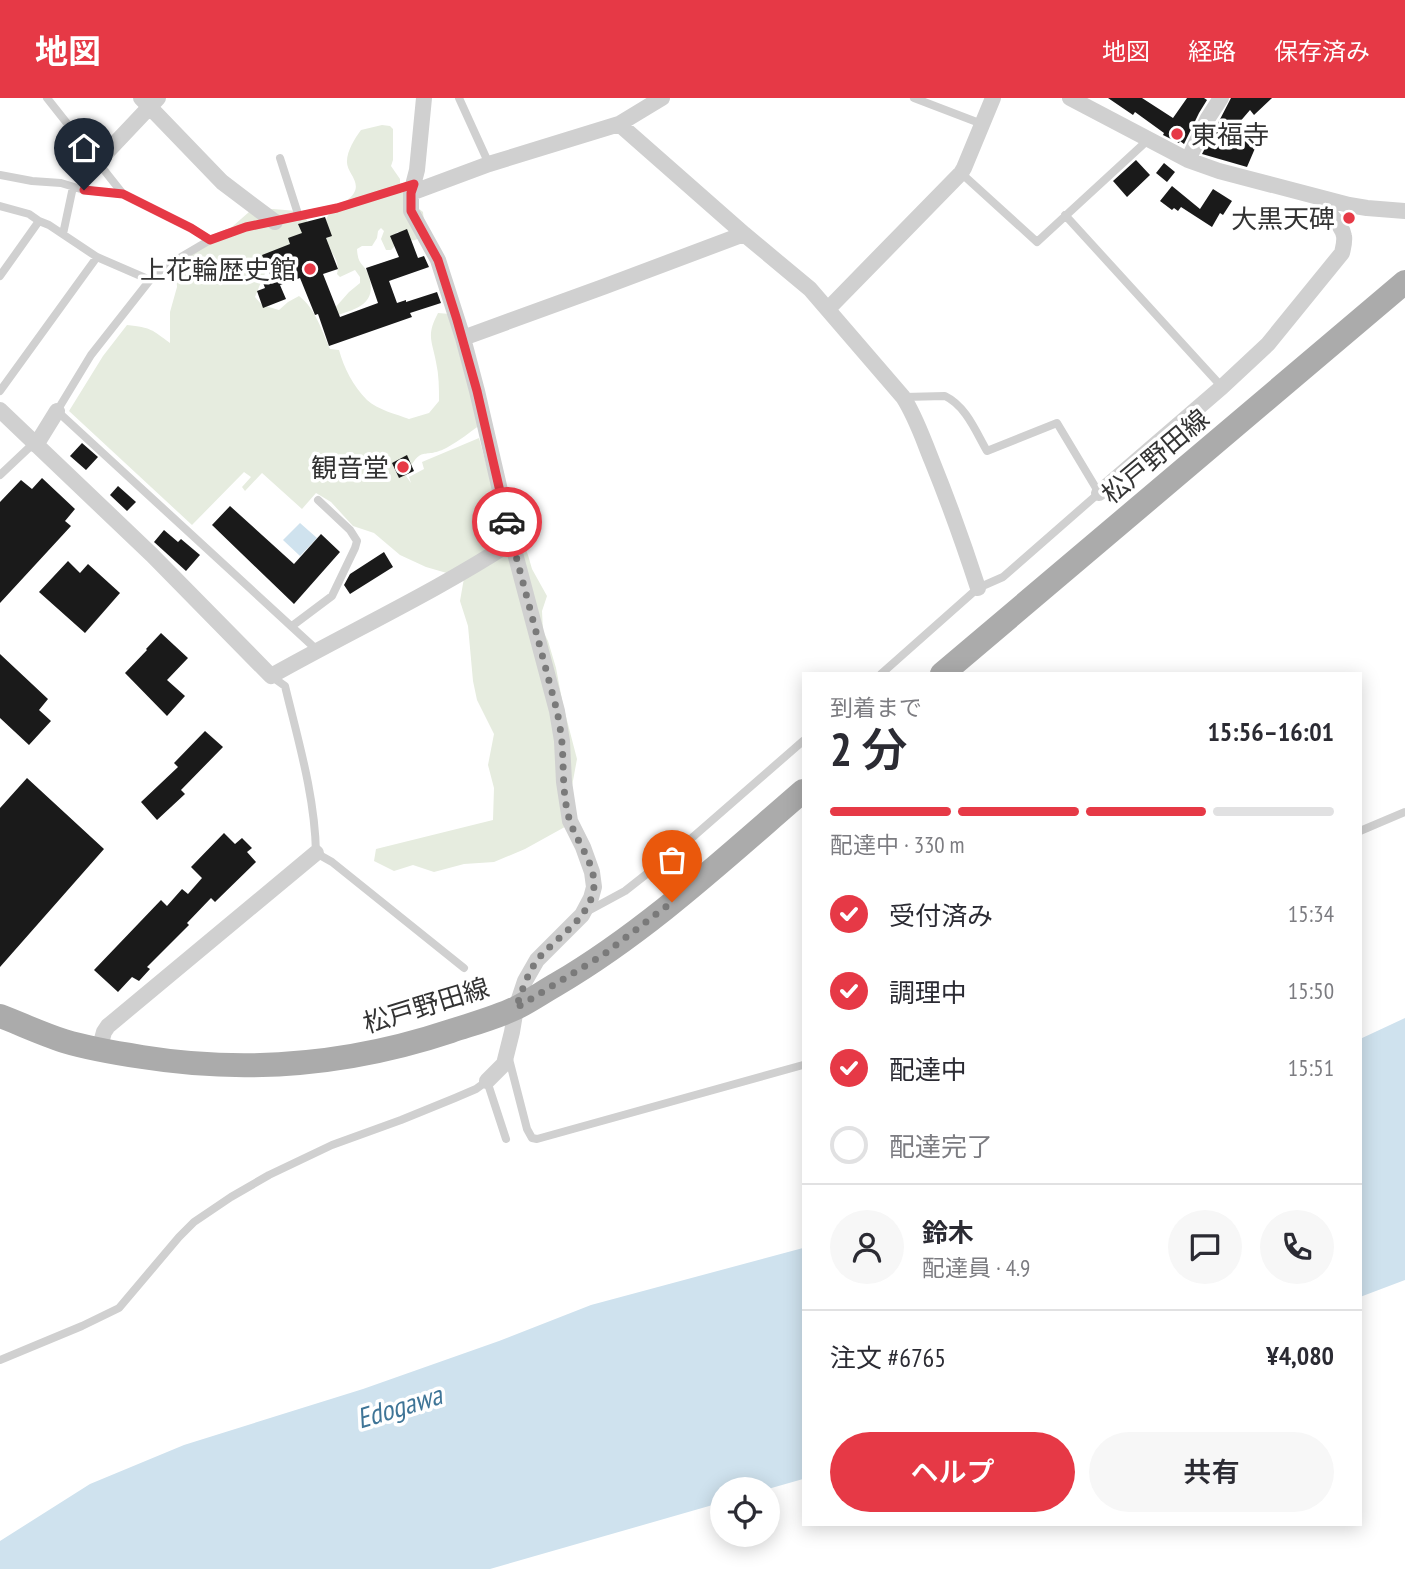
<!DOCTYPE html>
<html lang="ja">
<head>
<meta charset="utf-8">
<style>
  :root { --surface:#fff; --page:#f7f7f7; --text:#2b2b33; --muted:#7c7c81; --line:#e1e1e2; --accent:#e63946 }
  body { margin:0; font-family:"PT Sans Narrow","Noto Sans JP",sans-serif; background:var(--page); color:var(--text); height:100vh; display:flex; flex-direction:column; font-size:26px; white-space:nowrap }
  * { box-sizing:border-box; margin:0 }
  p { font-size:23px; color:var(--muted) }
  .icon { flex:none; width:38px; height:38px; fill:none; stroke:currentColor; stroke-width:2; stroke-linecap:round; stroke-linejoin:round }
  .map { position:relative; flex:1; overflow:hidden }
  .sheet { position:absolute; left:802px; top:574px; width:560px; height:854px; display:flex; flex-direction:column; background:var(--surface); border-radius:0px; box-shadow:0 4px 18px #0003 }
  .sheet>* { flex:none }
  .tools { position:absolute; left:710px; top:1379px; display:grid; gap:14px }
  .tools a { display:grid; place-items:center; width:70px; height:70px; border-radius:50%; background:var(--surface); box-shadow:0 4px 18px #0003; font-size:35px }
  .pin { position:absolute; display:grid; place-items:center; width:60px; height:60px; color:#fff; margin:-72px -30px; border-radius:50% 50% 50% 0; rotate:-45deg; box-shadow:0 0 7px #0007 }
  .pin .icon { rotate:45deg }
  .courier { position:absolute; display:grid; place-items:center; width:70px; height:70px; margin:-35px; border:5px solid #e63946; border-radius:50%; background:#fff; color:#222; box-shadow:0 2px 9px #0007 }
  .headline em { font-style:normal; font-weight:600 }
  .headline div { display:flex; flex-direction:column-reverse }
  .headline { display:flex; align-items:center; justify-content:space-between; height:119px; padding:0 28px }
  h1 { font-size:46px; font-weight:600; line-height:52px }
  .bar { display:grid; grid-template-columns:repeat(4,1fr); gap:10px 7px; align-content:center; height:84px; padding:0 28px }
  .bar i { height:9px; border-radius:5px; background:var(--line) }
  .bar .selected { background:var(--accent) }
  .bar p { grid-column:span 4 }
  .line { display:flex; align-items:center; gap:18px; padding:0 28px; border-top:2px solid var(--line) }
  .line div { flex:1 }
  .round { display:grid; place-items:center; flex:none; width:74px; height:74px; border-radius:37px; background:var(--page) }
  ol { padding:0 28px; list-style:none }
  li { display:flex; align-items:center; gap:21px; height:77px }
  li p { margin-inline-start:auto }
  li .icon { padding:7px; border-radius:50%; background:var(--accent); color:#fff; stroke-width:4 }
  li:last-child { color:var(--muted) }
  li i { width:38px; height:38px; border:4px solid var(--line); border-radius:50% }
  .action { display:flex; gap:14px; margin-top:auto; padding:14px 28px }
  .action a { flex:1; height:80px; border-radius:42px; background:var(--accent); color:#fff; font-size:28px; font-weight:600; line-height:80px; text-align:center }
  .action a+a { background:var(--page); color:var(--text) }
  header { display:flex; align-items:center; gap:42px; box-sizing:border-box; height:98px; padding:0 35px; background:var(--accent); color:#fff }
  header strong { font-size:33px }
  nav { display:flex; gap:38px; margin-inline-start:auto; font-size:24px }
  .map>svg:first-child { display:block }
  .green { fill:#e6ecdf }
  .water { fill:#cfe2ee }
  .building { fill:#1a1a1a }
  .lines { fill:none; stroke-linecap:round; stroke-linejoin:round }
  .lane { stroke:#d0d0d0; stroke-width:8 }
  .street { stroke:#d0d0d0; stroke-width:16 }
  .primary { stroke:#ababab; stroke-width:24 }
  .done { stroke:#7a7a7a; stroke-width:7; stroke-dasharray:0 12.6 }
  .route { stroke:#e63946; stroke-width:9 }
  .poi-dot { fill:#e63946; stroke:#fff; stroke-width:2.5 }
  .labels { text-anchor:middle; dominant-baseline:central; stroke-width:7; stroke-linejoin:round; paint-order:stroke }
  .poi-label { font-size:26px; fill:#333; stroke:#fff; text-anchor:end }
  .street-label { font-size:26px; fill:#333; stroke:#fff }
  .water-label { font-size:28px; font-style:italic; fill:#3f7597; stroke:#fff }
</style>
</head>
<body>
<header>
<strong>地図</strong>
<nav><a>地図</a><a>経路</a><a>保存済み</a></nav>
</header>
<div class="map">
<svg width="1405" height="1471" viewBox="0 0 1405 1471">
  <rect width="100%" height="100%" fill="#fff"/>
  <!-- green -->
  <path class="green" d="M382 27 390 28 393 31V62L391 68 400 81V88L407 101 423 114 425 134C415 146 410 144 400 134H397L395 137 394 149 391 152H386L381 141 384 133 381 130 378 133 377 140 372 148H362L357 151C358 168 363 164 368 176 378 204 360 210 338 217L334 211 349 194 360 185V179L355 172 340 179 337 176C341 162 329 152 322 140H328L330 136 326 122C332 107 347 106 354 95 361 83 346 74 347 63 347 53 355 40 361 32Z
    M273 111 297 113 307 122C305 141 284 151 273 164 264 174 260 187 255 199L262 207 279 212 288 204 299 198C315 210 322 233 330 251L339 252C344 270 353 288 367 302 378 312 396 316 409 321L429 315 439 303C439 290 439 277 436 264 432 242 426 238 438 215L450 216 480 327C470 334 459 343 448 349 423 363 422 344 406 378L411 385 409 379 424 371 422 364 479 340 493 392 486 395 507 403 528 457 532 471 547 498 542 513 543 533 548 543 556 570 563 607 577 661 572 688V725L525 751 494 764 464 766 434 774 413 767 394 773 374 763 376 751 493 722 494 690 488 667 494 636 477 602 473 583 468 528 460 503 464 480 426 469 400 457 374 435 353 428 331 404 316 395 302 411 262 375 245 393 242 389 251 379 244 374 192 427 69 313 103 258 127 227C152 230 151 231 170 245V214L177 189 176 173 180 159 217 142 249 114Z"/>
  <!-- water -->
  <path class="water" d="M300 425 317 440 300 458 283 442Z
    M1405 920V1182L1360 1199V941Z
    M803 1150V1381L768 1391H723V1404L490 1471H0V1443L90 1386 184 1347 363 1291 499 1243 591 1207Z"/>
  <!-- building -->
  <path class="building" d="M1108 0H1142L1173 20 1187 0H1204L1207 2 1199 15 1184 46 1180 43 1179 45 1163 37 1164 35 1135 14 1133 17Z
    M1231 0H1272L1254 17 1250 12 1232 33 1241 37 1239 40 1256 48 1247 69 1202 56Z
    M1136 62 1150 77 1127 99 1113 83Z
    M1164 65 1175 74 1167 84 1156 75Z
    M1172 88 1200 111 1213 91 1232 103 1223 117 1220 115 1212 129 1181 109 1178 113 1174 110 1172 112 1160 103Z
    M325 119 332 138 326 140 338 171 323 176 340 219 378 205 366 170 399 159 390 138 407 131 418 160 424 158 429 169 389 183 397 205 406 202V204L437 194 441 205 410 215 412 219 329 248 318 216 315 217 300 180 280 187 286 201 263 210 257 193 265 190 262 182 271 179 262 157 290 146 288 140 302 135 298 126Z
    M82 345 98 359 86 372 70 358Z
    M407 357 414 373 399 380 392 365Z
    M42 380 75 411 65 423 71 428 0 505V404L21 382 32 391Z
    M118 388 136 404 127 413 110 397Z
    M230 408 294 466 321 436 340 454 294 506 212 427Z
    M164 432 178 444 181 441 200 457 186 473 154 444Z
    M384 454 393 469 350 496 344 487 350 476Z
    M68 463 80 475 88 466 120 495 85 535 39 494Z
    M161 535 188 560 167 582 185 598 167 618 125 575 147 552 146 551Z
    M0 556 48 601 39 612 51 623 29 647 0 620Z
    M205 633 223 649 181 692 185 696 157 722 141 704 178 669 174 665Z
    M27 680 104 751 0 869V710Z
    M224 735 235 746 242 740 252 750 247 754 256 764 215 804 211 800 187 825 189 827 147 869 150 871 139 883 132 879 118 894 94 872 161 802 167 808 182 791 188 796 202 780 191 769Z"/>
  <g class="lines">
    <!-- lane -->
    <path class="lane" d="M47 0 123 96
      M459 0 489 66
      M914 0 982 26
      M280 60 299 119
      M961 75 1037 144 1149 41
      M0 77 32 83 61 85 84 92 123 96 191 130 210 142
      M0 108 29 116 39 123 49 127 97 159 150 182
      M1065 117 1222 289
      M63 136 73 89
      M0 178 39 123
      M0 293 97 159
      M0 377 34 345
      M292 528 332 498 355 450 357 443 350 432 318 402
      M317 552 57 313 91 257 150 182 164 169 210 142 228 135 246 129 337 110 413 86
      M881 576 978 490 1003 479 1099 395 1057 325 987 353C976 334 966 308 945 298L904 299
      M271 578 285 588C298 642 315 698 316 755L332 764 464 870
      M1360 733 1405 714
      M588 813 625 793 686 745 803 643
      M509 961 527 1031 532 1040 537 1041 803 967
      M0 1262 82 1228 119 1210 179 1139 194 1124 231 1099 269 1077 332 1047 401 1022 455 1000 476 991 487 983 506 1041"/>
    <!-- street -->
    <path class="street" d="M141 0 222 84 275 124
      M424 0 417 72 411 95V113L438 162 463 240 477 293 512 444 557 613 562 643 564 684 570 723 583 749 592 774 594 789 591 800 582 817 537 862 525 883 516 910 512 934 504 966 487 983
      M1070 0 1188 62 1219 73 1349 107 1367 110 1405 113
      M619 26 744 136 810 191 903 299C916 319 923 341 932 363 949 405 964 447 978 490
      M106 55 158 0
      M1188 62 1208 20 1221 0
      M411 95 489 66 619 26 662 0
      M828 211 961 75 964 70 993 0
      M463 240 603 189 744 136
      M0 312 152 457 271 578C351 533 435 494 512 444
      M36 347 57 313
      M1099 395 1222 289 1268 246 1342 155C1343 150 1345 144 1344 138 1342 124 1325 116 1321 100
      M99 952 104 934 108 928 316 755"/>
    <!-- primary -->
    <path class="primary" d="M942 576 1405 184
      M0 918C21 926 42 936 64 943 90 951 116 955 142 959 248 976 349 967 451 933 472 926 495 920 516 910 530 903 543 894 557 886 647 833 724 761 803 693"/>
  </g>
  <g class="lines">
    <!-- done -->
    <path class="done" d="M507 424 557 613C559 623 561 634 562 645 564 670 562 695 569 720 576 746 603 772 591 801 581 826 555 841 538 861 527 876 522 893 516 910L603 857 672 804"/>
    <!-- route -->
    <path class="route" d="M84 92 123 96 191 130 210 142 246 129 337 110 414 86 411 95V113L438 162 457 222 477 293 507 424"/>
  </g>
  <!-- markers -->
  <g class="poi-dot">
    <circle cx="1177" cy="36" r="7"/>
    <circle cx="1349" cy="120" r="7"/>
    <circle cx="310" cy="171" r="7"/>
    <circle cx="403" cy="369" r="7"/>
  </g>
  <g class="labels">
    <!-- poi labels -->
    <g class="poi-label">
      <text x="1191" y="36" text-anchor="start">東福寺</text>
      <text x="1335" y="120">大黒天碑</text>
      <text x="296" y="171">上花輪歴史館</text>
      <text x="389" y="369">観音堂</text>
    </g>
    <!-- street labels -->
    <g class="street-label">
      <text transform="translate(1155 358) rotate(-40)">松戸野田線</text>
      <text transform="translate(426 907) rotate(-17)">松戸野田線</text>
    </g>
    <!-- water labels -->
    <g class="water-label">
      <text transform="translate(399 1308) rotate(-17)">Edogawa</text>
    </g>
  </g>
</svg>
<div class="tools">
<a><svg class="icon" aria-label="locate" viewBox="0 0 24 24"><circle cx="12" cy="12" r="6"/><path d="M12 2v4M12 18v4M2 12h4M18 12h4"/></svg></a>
</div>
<div class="pin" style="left:672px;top:804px;background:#ea580c"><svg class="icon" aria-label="bag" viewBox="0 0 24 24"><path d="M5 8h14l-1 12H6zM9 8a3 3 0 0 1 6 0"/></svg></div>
<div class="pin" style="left:84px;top:92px;background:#1f2937"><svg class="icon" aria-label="home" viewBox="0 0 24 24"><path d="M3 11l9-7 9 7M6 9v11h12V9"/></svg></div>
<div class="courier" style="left:507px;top:424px"><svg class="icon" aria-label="car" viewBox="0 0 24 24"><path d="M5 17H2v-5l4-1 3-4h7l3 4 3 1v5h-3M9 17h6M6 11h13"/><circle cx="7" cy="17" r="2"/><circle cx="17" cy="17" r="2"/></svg></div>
<section class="sheet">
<div class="headline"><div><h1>2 分</h1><p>到着まで</p></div><em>15:56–16:01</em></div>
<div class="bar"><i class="selected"></i><i class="selected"></i><i class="selected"></i><i></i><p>配達中 · 330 m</p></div>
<ol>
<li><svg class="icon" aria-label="check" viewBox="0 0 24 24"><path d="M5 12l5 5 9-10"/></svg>受付済み<p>15:34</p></li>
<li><svg class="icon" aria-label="check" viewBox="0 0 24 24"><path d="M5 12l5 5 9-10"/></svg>調理中<p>15:50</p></li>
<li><svg class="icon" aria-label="check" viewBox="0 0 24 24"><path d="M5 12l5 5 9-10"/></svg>配達中<p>15:51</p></li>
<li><i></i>配達完了</li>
</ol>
<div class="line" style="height:126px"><a class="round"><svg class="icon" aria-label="person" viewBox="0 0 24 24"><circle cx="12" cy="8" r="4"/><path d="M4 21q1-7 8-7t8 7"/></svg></a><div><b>鈴木</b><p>配達員 · 4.9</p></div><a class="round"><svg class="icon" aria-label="chat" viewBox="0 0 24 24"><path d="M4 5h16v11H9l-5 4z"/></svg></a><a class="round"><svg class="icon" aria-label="phone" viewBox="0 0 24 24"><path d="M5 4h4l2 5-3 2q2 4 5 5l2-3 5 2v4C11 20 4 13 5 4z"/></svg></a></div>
<div class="line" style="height:91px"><div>注文 #6765</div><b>¥4,080</b></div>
<div class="action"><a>ヘルプ</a><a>共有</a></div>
</section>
</div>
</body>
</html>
